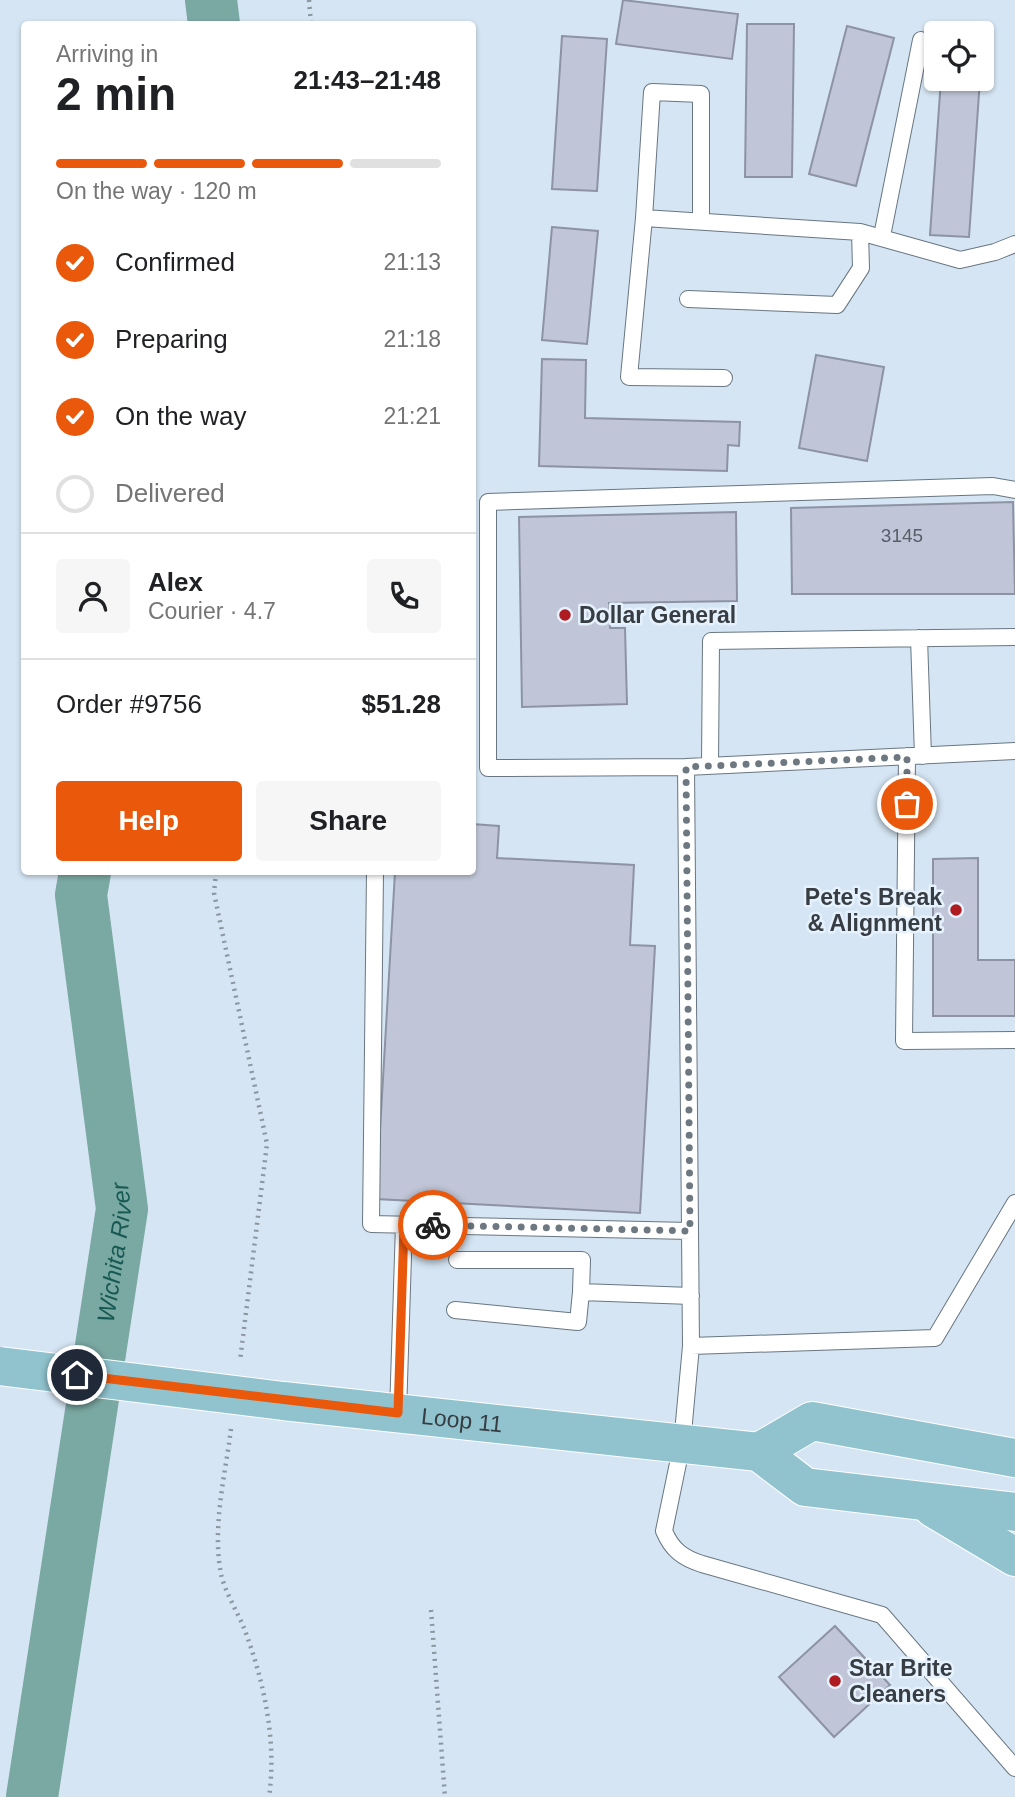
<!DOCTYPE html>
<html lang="en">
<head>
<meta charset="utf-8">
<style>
  :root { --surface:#fff; --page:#f6f6f6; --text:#202124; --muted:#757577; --line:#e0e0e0; --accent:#ea580c }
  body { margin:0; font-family:Helvetica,sans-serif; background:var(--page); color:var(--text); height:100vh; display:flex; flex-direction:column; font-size:26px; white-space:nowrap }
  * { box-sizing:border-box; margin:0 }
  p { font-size:23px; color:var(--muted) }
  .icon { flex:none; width:38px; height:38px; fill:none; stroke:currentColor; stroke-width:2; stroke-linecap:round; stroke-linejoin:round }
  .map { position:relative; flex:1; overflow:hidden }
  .side { position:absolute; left:21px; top:21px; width:455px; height:854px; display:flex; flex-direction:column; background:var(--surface); border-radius:7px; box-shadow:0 2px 5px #0004 }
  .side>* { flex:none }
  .tools { position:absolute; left:924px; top:21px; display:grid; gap:14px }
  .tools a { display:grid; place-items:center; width:70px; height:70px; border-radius:7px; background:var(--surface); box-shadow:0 2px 5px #0004; font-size:35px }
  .pin { position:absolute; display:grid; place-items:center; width:60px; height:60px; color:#fff; margin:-30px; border:4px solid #fff; border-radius:50%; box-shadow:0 2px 7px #0007 }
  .courier { position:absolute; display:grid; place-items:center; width:70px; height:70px; margin:-35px; border:5px solid #ea580c; border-radius:50%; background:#fff; color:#222; box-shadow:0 2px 9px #0007 }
  .headline em { font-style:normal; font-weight:600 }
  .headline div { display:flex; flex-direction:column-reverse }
  .headline { display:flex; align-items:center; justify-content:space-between; height:119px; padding:0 35px }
  h1 { font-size:46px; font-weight:600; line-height:52px }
  .bar { display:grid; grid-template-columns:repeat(4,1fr); gap:10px 7px; align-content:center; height:84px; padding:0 35px }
  .bar i { height:9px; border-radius:5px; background:var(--line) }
  .bar .on { background:var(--accent) }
  .bar p { grid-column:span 4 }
  .line { display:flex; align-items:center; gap:18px; padding:0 35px; border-top:2px solid var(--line) }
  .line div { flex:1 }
  .round { display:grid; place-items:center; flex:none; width:74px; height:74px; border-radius:7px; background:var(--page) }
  ol { padding:0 35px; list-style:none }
  li { display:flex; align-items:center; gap:21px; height:77px }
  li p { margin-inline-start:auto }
  li .icon { padding:7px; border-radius:50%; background:var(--accent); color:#fff; stroke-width:4 }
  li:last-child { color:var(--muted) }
  li i { width:38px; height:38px; border:4px solid var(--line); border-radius:50% }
  .action { display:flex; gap:14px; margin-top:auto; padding:14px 35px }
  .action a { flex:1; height:80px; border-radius:7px; background:var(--accent); color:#fff; font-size:28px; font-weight:600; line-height:80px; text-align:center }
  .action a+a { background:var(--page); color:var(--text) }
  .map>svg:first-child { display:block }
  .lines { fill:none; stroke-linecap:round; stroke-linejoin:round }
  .river { stroke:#7aa8a2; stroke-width:52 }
  .building { fill:#c0c6d7; stroke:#8d93a3; stroke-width:2 }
  .lane-casing { stroke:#687682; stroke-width:18 }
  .primary-casing { stroke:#fff; stroke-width:40 }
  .path { stroke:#8b96a0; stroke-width:4.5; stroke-dasharray:2 5; stroke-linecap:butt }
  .lane { stroke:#fff; stroke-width:16 }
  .primary { stroke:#90c3ce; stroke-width:38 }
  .primary-bridge-casing { stroke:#fff; stroke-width:40; stroke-linecap:butt }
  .primary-bridge { stroke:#90c3ce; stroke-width:38 }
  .done { stroke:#6e7881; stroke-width:7; stroke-dasharray:0 12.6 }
  .route { stroke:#ea580c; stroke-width:9 }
  .poi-dot { fill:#ae1c22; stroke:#e5f2fd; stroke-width:2.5 }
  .labels { text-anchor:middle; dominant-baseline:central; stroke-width:5; stroke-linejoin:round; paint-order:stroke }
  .number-label { font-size:19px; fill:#595f68 }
  .poi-label { font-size:23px; font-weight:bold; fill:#373d43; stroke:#e5f2fd; text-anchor:start }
  .street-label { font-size:23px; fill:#373d43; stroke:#e5f2fd }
  .water-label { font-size:24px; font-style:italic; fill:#175953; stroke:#e5f2fd }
</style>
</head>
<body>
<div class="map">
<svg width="1015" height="1797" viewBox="0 0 1015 1797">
  <rect width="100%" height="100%" fill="#d5e5f3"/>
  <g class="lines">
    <!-- river -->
    <g class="river">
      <path d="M211 0 214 24"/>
      <path id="s1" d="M32 1797 122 1209 81 895 85 872"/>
    </g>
  </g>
  <!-- building -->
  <path class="building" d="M623 0 738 14 732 59 616 44Z
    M747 24H794L792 177H745Z
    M847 26 894 38 856 186 809 174Z
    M944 26 983 29 982 48V33H944Z
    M562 36 607 39 597 191 552 189Z
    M941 79H980L969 237 930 235Z
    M552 227 598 231 587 344 542 340Z
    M816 355 884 367 867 461 799 448Z
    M542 359 586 360 585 418 740 422 739 446 728 445 727 471 539 466Z
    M1013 502 1015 594H792L791 508Z
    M736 512 737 601 609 603 610 628H625L627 704 522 707 519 517Z
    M472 824 499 826 497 858 634 865 630 945 655 946 640 1213 376 1199 395 872H472Z
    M978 858V960H1015V1016H933V859Z
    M835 1626 890 1685 834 1737 779 1677Z"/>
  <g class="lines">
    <!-- lane casing -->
    <g class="lane-casing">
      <path id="lane" d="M644 218 652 92 701 94V221
        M882 236 921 40
        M688 299 837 305 861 268 860 232
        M724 378 629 377 644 218 860 232 960 260 995 252 1015 244
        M919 638 923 756
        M1015 751 686 767 691 1346 935 1338 1015 1203
        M907 756 904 1041 1015 1040
        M710 765 711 641 1015 637
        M686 767 488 768V502L993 486 1015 490
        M375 872 371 1224 690 1231
        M457 1260H582L581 1292 691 1296
        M455 1310 578 1322 581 1292
        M691 1346 682 1444 664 1531C672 1550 683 1558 702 1564L882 1615 1015 1768
        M398 1413 404 1225"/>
    </g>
    <!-- primary casing -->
    <g class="primary-casing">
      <g id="primary">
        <path id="s2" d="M283 1401 759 1452 805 1487 1015 1512"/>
        <path d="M759 1452 812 1421 1015 1458"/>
        <path d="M933 1508 1015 1557"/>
      </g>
    </g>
    <!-- path -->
    <path class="path" d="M309 0 311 24
      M216 872 214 893 267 1144 240 1361
      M231 1429C225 1476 212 1527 221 1574 225 1592 237 1611 244 1628 264 1681 277 1741 269 1797
      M431 1610 445 1797"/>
    <!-- lane -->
    <use href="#lane" class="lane"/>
    <!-- primary -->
    <use href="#primary" class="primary"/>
    <!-- primary-bridge casing -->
    <g class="primary-bridge-casing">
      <path id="primary-bridge" d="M0 1366 283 1401"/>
    </g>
    <!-- primary-bridge -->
    <use href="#primary-bridge" class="primary-bridge"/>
  </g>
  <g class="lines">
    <!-- done -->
    <path class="done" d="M433 1225 690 1231 686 767 907 757V804"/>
    <!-- route -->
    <path class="route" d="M77 1375 398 1413 404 1225H433"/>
  </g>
  <!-- markers -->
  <g class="poi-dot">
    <circle cx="565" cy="615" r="7"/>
    <circle cx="956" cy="910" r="7"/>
    <circle cx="835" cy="1681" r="7"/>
  </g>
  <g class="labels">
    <!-- number labels -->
    <g class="number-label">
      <text x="902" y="535">3145</text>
    </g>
    <!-- poi labels -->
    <g class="poi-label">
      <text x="579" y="615">Dollar General</text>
      <text x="942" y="897" text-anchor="end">Pete's Break<tspan x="942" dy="26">&amp; Alignment</tspan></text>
      <text x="849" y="1668">Star Brite<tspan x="849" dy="26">Cleaners</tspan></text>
    </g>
    <!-- street labels -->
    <g class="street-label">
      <text stroke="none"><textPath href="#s2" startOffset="180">Loop 11</textPath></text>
    </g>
    <!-- water labels -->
    <g class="water-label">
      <text stroke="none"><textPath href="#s1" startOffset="551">Wichita River</textPath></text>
    </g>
  </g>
</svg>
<div class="tools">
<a><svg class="icon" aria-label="locate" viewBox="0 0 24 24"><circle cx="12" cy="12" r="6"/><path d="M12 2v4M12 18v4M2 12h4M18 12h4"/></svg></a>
</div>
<div class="pin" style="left:907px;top:804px;background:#ea580c"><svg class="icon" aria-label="bag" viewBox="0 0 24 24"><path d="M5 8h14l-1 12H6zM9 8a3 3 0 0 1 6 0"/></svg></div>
<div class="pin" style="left:77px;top:1375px;background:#1f2937"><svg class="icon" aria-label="home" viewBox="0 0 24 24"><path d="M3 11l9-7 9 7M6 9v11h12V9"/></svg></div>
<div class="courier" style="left:433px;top:1225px"><svg class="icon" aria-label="bike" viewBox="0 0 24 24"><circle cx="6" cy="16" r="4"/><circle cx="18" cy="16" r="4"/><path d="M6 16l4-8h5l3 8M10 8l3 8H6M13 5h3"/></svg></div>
<section class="side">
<div class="headline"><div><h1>2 min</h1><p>Arriving in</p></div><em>21:43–21:48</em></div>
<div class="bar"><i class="on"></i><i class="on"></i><i class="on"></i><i></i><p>On the way · 120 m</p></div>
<ol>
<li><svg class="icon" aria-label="check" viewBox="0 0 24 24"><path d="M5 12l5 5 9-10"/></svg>Confirmed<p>21:13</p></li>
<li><svg class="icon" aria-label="check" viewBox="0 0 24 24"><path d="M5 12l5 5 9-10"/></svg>Preparing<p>21:18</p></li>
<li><svg class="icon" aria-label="check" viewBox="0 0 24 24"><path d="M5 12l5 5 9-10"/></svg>On the way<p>21:21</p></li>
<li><i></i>Delivered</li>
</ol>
<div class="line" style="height:126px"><a class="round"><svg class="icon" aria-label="person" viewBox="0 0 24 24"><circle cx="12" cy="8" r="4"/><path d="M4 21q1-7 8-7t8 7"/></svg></a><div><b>Alex</b><p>Courier · 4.7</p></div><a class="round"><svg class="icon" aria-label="phone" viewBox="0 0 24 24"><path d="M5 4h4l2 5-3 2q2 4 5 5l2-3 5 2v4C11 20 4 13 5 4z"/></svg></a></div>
<div class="line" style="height:91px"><div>Order #9756</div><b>$51.28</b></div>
<div class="action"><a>Help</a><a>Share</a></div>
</section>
</div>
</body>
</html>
